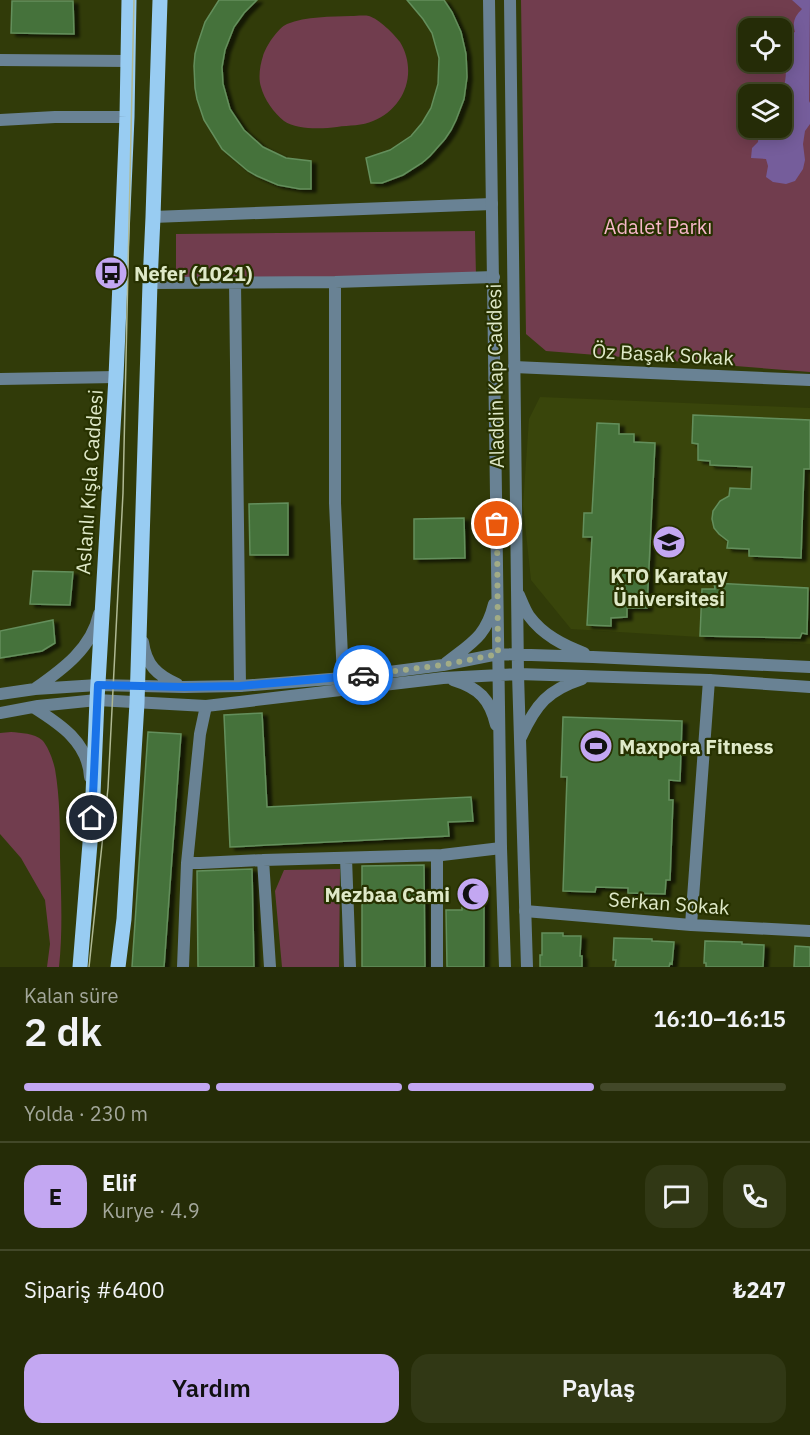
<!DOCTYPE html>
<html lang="tr">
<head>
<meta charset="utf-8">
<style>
  :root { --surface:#252c07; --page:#313815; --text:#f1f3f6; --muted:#a3a79b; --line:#424828; --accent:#c3a7f2 }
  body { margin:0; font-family:"IBM Plex Sans",sans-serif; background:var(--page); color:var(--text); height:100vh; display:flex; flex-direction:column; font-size:22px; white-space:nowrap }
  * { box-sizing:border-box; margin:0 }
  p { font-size:20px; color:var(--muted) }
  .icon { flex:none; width:33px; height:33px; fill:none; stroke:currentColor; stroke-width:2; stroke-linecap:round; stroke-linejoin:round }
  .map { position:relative; height:967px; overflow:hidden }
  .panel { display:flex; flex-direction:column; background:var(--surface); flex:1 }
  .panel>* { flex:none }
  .controls { position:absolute; left:738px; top:18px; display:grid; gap:12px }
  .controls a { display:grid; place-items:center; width:54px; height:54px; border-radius:12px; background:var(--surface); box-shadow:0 3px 15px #0003,0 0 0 2px var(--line); font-size:30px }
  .pin { position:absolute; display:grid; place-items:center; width:51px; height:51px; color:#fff; margin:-26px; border:3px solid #fff; border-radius:50%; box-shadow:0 2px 6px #0007 }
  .courier { position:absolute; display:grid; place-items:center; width:60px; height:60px; margin:-30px; border:4px solid #1a73e8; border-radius:50%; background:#fff; color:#222; box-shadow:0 2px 8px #0007 }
  .summary em { font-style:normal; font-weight:600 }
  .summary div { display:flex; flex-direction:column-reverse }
  .summary { display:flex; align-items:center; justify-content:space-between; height:102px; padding:0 24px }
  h1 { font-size:39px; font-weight:600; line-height:45px }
  .bar { display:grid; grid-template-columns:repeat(4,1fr); gap:9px 6px; align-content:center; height:72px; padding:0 24px }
  .bar i { height:8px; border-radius:4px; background:var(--line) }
  .bar .active { background:var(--accent) }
  .bar p { grid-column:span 4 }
  .line { display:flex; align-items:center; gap:15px; padding:0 24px; border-top:2px solid var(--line) }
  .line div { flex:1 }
  .round { display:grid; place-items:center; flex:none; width:63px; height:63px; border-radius:18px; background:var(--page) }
  .button { display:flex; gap:12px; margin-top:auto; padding:12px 24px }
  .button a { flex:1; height:69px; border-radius:18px; background:var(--accent); color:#111; font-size:24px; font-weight:600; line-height:69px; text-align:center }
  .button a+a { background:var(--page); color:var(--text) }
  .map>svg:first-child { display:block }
  .built { fill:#39450b }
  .green { fill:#713d4e; fill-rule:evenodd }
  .water { fill:#755d9b }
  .building { fill:#44723b; stroke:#648f5c; stroke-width:1.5; filter:url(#shadow) }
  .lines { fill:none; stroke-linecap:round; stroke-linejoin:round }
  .minor { stroke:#698294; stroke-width:12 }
  .tertiary { stroke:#698294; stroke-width:12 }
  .primary { stroke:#98ccf2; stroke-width:15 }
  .tram { stroke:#afb993; stroke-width:1.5 }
  .done { stroke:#a2ac85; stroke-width:6; stroke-dasharray:0 10.8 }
  .route { stroke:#1a73e8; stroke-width:8 }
  .labels { text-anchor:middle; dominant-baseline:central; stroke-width:4.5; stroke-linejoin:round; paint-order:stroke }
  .park-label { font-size:20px; fill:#f7b7c9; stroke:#273100 }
  .poi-label { font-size:20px; font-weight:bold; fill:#dfe9c8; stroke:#273100; text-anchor:start }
  .street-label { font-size:20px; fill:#dfe9c8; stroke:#273100 }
</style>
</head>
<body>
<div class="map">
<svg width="810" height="967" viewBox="0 0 810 967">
  <defs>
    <filter id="shadow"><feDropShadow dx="5" dy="3" stdDeviation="1.5" flood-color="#0009"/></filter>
  </defs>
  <rect width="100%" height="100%" fill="#313b09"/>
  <!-- built -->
  <path class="built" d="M540 397 810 408V644L571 629 531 580 523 505 529 419Z"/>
  <!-- green -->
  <path class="green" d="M521 0H810V372L546 351 526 334ZM748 28H782V62H748ZM748 94H782V128H748Z
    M351 16C356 16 364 15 369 16 379 19 394 34 400 42 418 72 405 108 373 121 363 126 349 125 337 127 322 129 297 130 284 121 274 113 264 99 261 87 258 78 260 65 263 56 266 46 278 28 287 24 306 16 331 17 351 16Z
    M475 231 476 276 176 279V234Z
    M11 732C21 733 34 733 42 740 48 746 53 760 55 769 60 798 60 828 60 857 61 893 63 930 59 967H47L50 944 45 900 21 858 0 834V733Z
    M340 869 339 967H282L275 891 284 870Z"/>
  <!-- water -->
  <path class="water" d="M792 0H810L809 101 810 103V124L805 131 803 144 805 160 803 169 795 181 786 184 773 182 766 177 768 166 766 159 751 158 752 148 758 142 759 128H782V94H780C786 86 786 75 786 64L777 63 775 62H782V37L795 32C792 22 795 16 802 9Z"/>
  <!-- building -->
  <path class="building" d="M219 0H257L244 13 234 27 225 50 222 67 223 84 230 109 244 130 263 147 286 158 311 161V189H300L278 185 257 176 248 171 222 149 204 120 197 99 195 88 194 66 195 54 198 43 205 22Z
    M407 0H444L452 12 461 32 466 54 467 77 464 99 456 120 451 130 445 139 430 156 422 163 403 175 382 183H371L366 158 390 150 411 136 422 123 431 108 438 84 439 58 432 33 423 19Z
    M12 1H73L74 34 11 33Z
    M693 415 810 420V469H804L801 558 749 556V549L727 548 728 541 719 534 714 528 712 519 713 511 720 501 729 496 730 488 751 489 752 467 710 465V461L698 460V444L692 443Z
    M597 423 619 424V434H634V442L655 443 647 608H627V617L611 618V626L587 625 592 537H583L584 513H592Z
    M288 503V555H250L249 504Z
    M464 518 465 558 414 559V519Z
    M33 571 73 572 70 605 30 604Z
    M714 583 808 588 807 634 802 633 800 638 700 636 702 589H715Z
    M53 620 55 643 42 651 0 658V631Z
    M262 713 267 807 471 797 473 821 448 822 449 836 230 847 224 715Z
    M563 717 682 721 680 781 669 780V800H673L670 880H666L665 894 628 893V888L596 887 595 892 563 891 567 777H561Z
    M148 732 181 734 164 967H132Z
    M424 865 425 967H362V866Z
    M252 869 254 967H198L197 871Z
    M462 884H484V967H447L446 910H462Z
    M542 933H563V936H581L580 956H582V967H540V955H542Z
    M614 938 652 939V941L674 942 672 964 670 963 669 967H615L616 960H613Z
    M705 941 742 942V944L764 945 763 967H706V963H704Z
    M795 946 810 947V967H794Z"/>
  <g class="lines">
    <!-- minor -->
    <path class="minor" d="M0 60 129 61
      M0 120 55 117H127
      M153 217 492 204
      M235 282 240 686
      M335 282V503L343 678
      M150 283 335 282 494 277
      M514 367 810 380
      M0 379 116 377
      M206 706 200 734 187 863H200L263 860
      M437 856V967
      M346 858 350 967
      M525 911 691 925 810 931
      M691 925 709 680
      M183 967 187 863
      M270 967 263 860 442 855 501 848"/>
    <!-- tertiary -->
    <path class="tertiary" d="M489 0 501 848 505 967
      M510 0 518 674 527 967
      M519 595C522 602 525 610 529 616 543 635 563 645 584 653
      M143 642C146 665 157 675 177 684
      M446 663C471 643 486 637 494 604
      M453 680C479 688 490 699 496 725
      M36 688C63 669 92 648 99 614
      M0 694 35 689 98 685 184 687 240 686 343 678 443 665 498 654 593 657 810 667
      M33 707C60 724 88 742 90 777
      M0 713 38 706 97 700 206 706 443 678 518 674 709 680 810 687
      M521 737C536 704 548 690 582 679"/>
    <!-- primary -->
    <path class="primary" d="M80 967 92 818 97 700 116 377 127 117 129 0
      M118 967 124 919 137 703 150 283 153 217 160 0"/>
    <!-- tram -->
    <path class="tram" d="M89 967 108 788 123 493 134 0"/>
  </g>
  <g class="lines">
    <!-- done -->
    <path class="done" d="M363 675 443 665 498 654 497 524"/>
    <!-- route -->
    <path class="route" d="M92 818 98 685 184 687 240 686 363 675"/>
  </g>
  <!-- icons -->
  <defs>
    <g id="bus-disc" transform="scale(1.725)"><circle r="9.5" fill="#c3a7f2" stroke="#273100"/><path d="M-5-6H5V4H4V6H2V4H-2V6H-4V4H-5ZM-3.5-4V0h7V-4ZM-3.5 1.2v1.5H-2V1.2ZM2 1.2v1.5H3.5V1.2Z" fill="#111"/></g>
    <g id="university-disc" transform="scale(1.725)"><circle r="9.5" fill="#c3a7f2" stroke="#273100"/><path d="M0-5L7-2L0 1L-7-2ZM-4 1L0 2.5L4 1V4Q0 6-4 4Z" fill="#111"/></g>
    <g id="stadium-disc" transform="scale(1.725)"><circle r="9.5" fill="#c3a7f2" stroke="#273100"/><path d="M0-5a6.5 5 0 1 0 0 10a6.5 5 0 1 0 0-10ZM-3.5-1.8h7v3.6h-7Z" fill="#111"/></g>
    <g id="mosque-disc" transform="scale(1.725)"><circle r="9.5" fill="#c3a7f2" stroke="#273100"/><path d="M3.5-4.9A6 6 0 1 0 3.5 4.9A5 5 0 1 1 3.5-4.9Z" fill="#111"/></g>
  </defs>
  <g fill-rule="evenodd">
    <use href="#bus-disc" x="111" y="273"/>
    <use href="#university-disc" x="669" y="542"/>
    <use href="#stadium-disc" x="596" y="746"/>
    <use href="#mosque-disc" x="473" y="894"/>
  </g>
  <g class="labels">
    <!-- park labels -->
    <g class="park-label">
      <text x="658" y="226">Adalet Parkı</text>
    </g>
    <!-- poi labels -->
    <g class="poi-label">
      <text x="134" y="273">Nefer (1021)</text>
      <text x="669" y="575" text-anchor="middle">KTO Karatay<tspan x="669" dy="23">Üniversitesi</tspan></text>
      <text x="619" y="746">Maxpora Fitness</text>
      <text x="450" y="894" text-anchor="end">Mezbaa Cami</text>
    </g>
    <!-- street labels -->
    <g class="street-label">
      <text transform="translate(663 354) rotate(3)">Öz Başak Sokak</text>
      <text transform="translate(495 376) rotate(-91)">Aladdin Kap Caddesi</text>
      <text transform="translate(89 482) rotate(-86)">Aslanlı Kışla Caddesi</text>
      <text transform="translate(669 903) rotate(4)">Serkan Sokak</text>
    </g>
  </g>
</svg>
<div class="controls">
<a><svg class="icon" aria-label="locate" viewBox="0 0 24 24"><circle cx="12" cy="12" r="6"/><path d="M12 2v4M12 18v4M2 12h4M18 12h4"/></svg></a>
<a><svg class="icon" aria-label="layers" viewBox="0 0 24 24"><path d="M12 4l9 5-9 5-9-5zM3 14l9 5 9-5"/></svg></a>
</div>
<div class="pin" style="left:497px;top:524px;background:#ea580c"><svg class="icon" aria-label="bag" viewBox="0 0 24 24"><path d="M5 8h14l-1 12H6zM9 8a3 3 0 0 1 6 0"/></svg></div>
<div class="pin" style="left:92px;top:818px;background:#1f2937"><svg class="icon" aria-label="home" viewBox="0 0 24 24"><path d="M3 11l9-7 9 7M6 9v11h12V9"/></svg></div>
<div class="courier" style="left:363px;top:675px"><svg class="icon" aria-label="car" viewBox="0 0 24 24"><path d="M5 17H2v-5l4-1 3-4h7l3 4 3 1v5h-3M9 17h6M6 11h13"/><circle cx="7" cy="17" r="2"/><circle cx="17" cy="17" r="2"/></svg></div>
</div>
<section class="panel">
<div class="summary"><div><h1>2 dk</h1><p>Kalan süre</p></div><em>16:10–16:15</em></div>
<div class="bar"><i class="active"></i><i class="active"></i><i class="active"></i><i></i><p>Yolda · 230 m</p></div>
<div class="line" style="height:108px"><b class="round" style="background:var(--accent);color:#111">E</b><div><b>Elif</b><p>Kurye · 4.9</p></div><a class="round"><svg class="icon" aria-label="chat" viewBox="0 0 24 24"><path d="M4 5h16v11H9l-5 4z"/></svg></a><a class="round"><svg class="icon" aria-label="phone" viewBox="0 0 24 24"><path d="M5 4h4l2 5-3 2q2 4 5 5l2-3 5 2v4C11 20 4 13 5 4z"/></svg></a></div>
<div class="line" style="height:78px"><div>Sipariş #6400</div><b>₺247</b></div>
<div class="button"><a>Yardım</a><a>Paylaş</a></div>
</section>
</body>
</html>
